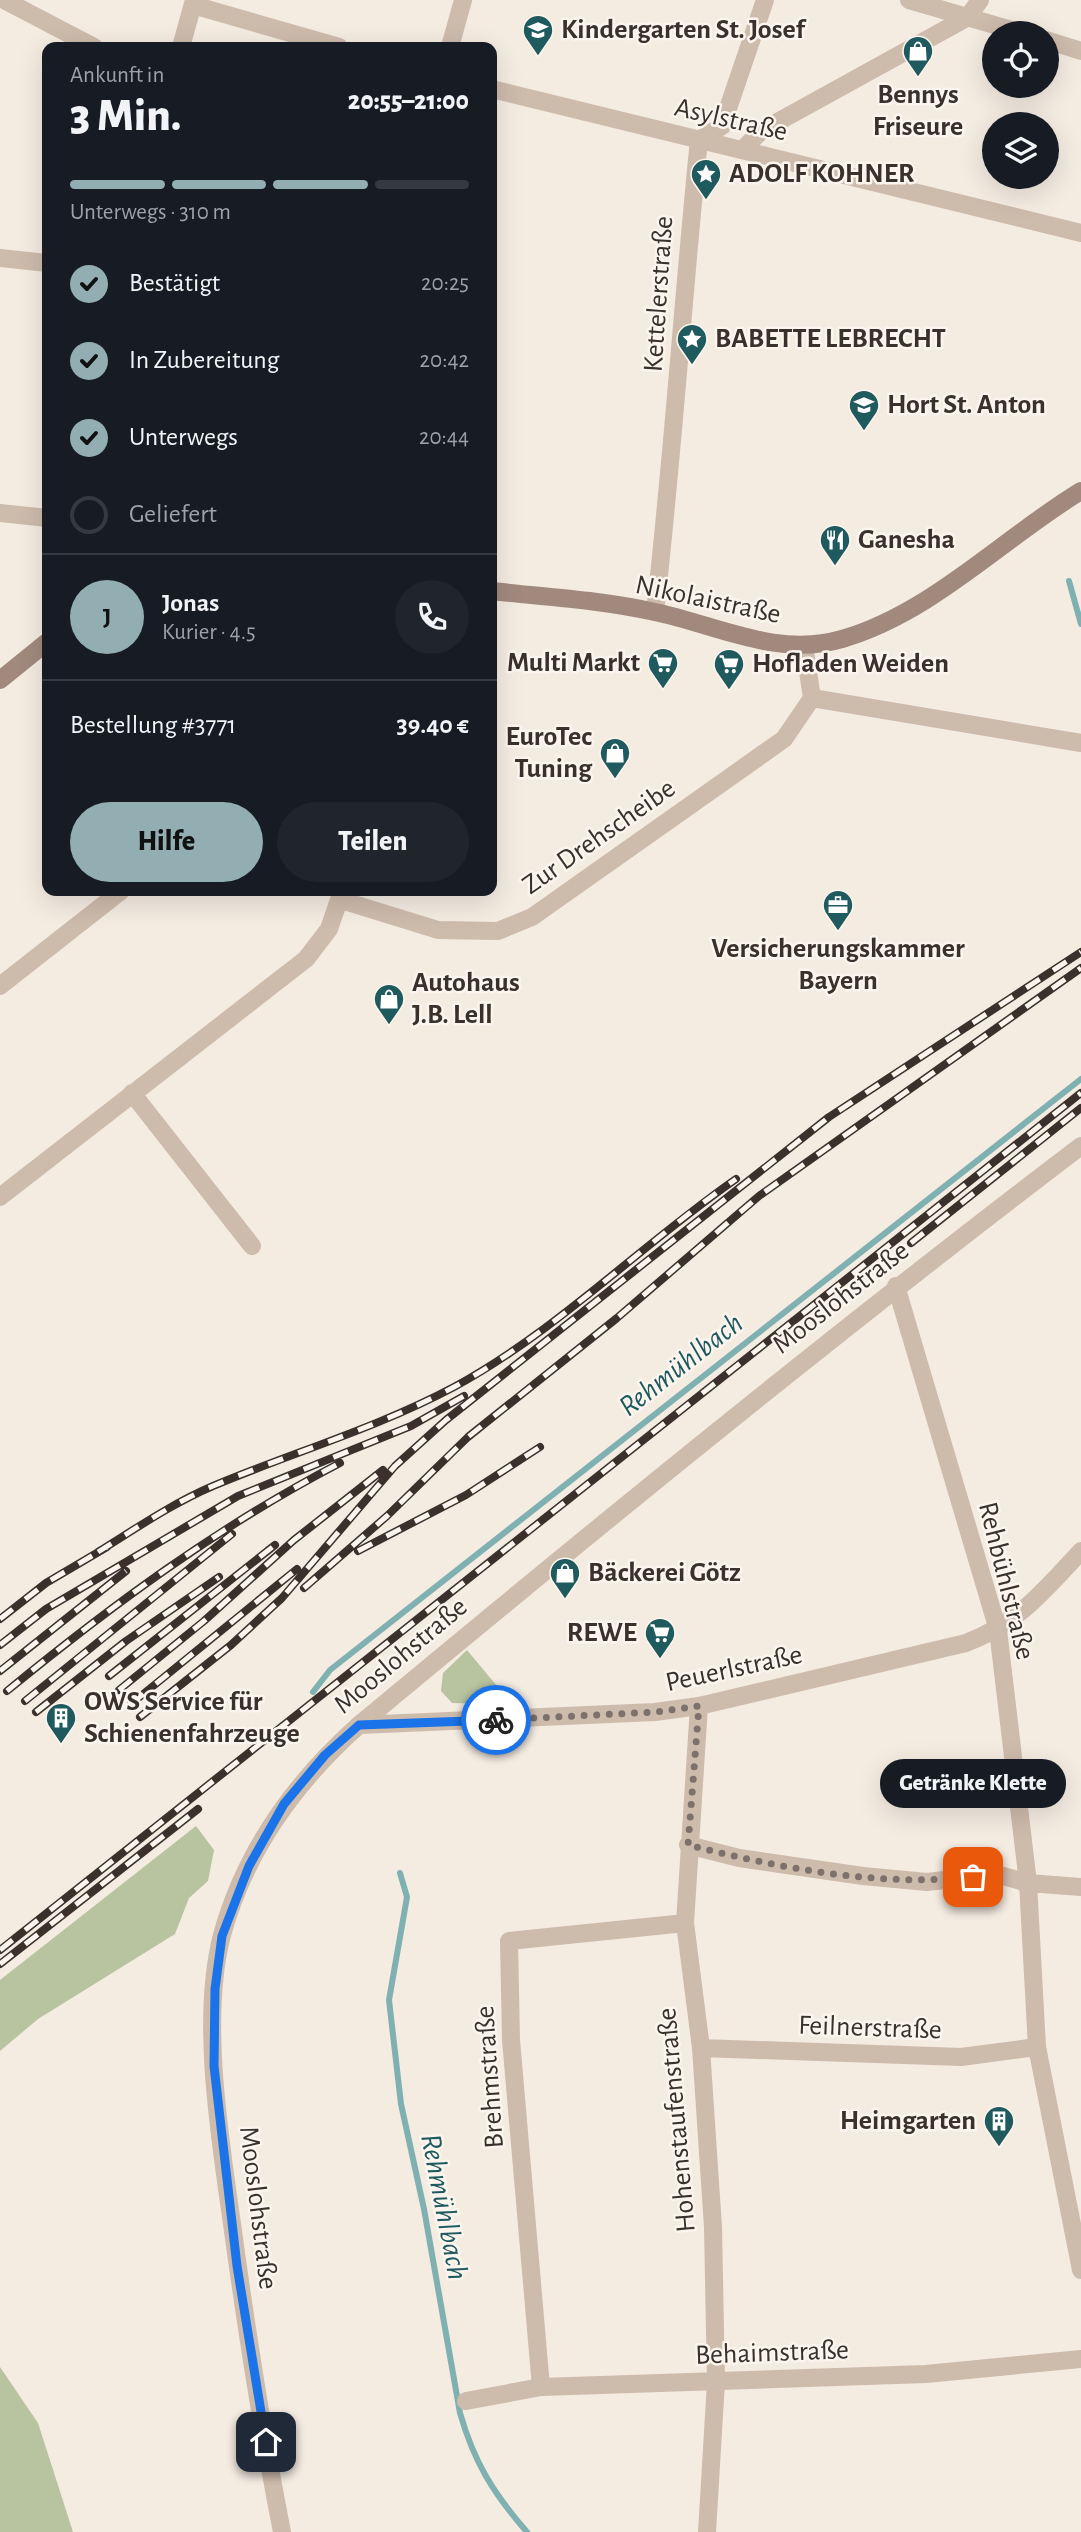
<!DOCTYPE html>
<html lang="de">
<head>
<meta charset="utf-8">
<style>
  :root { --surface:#171b24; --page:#20242c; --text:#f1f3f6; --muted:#9ea1a6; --line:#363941; --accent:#92aeb2 }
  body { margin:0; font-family:"Alegreya Sans",sans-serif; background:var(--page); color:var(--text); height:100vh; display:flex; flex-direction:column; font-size:26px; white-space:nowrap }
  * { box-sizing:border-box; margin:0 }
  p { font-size:23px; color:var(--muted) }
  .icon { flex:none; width:38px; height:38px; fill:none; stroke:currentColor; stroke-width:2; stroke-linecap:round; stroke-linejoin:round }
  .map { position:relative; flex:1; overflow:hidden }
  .drawer { position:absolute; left:42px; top:42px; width:455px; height:854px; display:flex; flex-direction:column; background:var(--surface); border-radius:14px; box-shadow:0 7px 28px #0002 }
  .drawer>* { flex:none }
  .controls { position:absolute; left:982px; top:21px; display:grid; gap:14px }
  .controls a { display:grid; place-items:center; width:77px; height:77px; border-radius:50%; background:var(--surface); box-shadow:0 7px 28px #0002; font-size:35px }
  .pin { position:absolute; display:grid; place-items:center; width:60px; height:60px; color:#fff; margin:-30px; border-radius:14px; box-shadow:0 4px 10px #0006 }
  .courier { position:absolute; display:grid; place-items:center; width:70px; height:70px; margin:-35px; border:5px solid #1a73e8; border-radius:50%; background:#fff; color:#222; box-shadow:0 2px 9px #0007 }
  .bubble { position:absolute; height:49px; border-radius:24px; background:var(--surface); box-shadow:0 7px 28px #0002; font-size:23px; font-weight:800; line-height:49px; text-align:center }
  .head em { font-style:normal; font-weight:800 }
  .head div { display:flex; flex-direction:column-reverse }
  .head { display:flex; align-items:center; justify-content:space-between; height:119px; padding:0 28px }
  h1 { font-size:46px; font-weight:800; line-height:52px }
  .bar { display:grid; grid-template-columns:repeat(4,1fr); gap:10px 7px; align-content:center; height:84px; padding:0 28px }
  .bar i { height:9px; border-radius:5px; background:var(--line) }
  .bar .current { background:var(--accent) }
  .bar p { grid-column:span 4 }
  .line { display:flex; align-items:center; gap:18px; padding:0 28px; border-top:2px solid var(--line) }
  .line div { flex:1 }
  .round { display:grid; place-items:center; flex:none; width:74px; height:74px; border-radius:37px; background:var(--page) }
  ol { padding:0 28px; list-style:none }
  li { display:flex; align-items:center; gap:21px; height:77px }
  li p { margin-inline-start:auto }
  li .icon { padding:7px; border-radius:50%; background:var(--accent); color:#111; stroke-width:4 }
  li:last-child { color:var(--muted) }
  li i { width:38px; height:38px; border:4px solid var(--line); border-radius:50% }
  .cta { display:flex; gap:14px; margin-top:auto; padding:14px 28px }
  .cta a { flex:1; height:80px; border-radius:42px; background:var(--accent); color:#111; font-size:28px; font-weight:800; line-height:80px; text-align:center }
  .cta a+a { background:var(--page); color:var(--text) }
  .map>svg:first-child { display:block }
  .green { fill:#b8c4a0 }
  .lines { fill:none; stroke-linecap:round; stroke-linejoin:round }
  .stream { stroke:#7fb0b2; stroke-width:6 }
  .minor { stroke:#cdbbac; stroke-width:18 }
  .tertiary { stroke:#cdbbac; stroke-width:18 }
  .secondary { stroke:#a18a7d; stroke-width:18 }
  .rail-casing { stroke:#3b302b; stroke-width:8 }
  .rail { stroke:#fbf5ee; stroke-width:5; stroke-dasharray:16; stroke-linecap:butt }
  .done { stroke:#7c716b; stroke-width:7; stroke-dasharray:0 12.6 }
  .route { stroke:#1a73e8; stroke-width:9 }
  .labels { text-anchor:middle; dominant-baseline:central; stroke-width:5; stroke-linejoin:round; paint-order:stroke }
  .poi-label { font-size:28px; font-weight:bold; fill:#3b302b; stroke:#fbf5ee; text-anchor:start }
  .street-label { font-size:28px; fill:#3b302b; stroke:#fbf5ee }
  .water-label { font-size:30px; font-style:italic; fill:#1f5a5e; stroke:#fbf5ee }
</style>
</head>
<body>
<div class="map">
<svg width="1081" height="2532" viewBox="0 0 1081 2532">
  <rect width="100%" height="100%" fill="#f4ebe1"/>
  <!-- green -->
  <path class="green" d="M467 1650 502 1692 489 1704 452 1703 441 1691 443 1673Z
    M196 1826 214 1850 208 1881 189 1898 175 1934 38 2019 0 2051V1980Z
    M0 2367 38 2423 73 2532H0Z"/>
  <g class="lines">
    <!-- stream -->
    <path class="stream" d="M1069 581 1081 624
      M313 1692 330 1670 1081 1079
      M400 1873 407 1897 389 2000 401 2104 424 2209 460 2413C474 2462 493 2493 527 2532"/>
    <!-- minor -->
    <path class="minor" d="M4 0 94 47
      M909 0 1022 33
      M193 5 339 47
      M1046 40 1081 51
      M181 47 194 0
      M450 47 463 0
      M492 89 1081 233
      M743 149 761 131 968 17 980 0
      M0 258 47 263
      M0 513 47 518
      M655 612C673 454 683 297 699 140L722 126 765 0
      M812 698 1081 743
      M341 900 438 930 498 931 532 917 784 739 812 698 804 645
      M0 986 121 891
      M132 1093 252 1246
      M0 1197 306 959 329 929 342 891
      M896 1286 998 1630 1028 1883 1037 2047 1081 2270
      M699 1706 685 1923 701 2048 713 2227 716 2382 707 2532
      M359 1725C596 1528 835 1333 1081 1146
      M688 1845 739 1858 863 1876 927 1882 996 1874 1028 1883 1081 1887
      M701 2048 961 2057 1037 2047
      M541 2387 511 2040 509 1941 685 1923
      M466 2401 541 2387 926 2374 1081 2359"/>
    <!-- tertiary -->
    <path class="tertiary" d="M282 2532C262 2430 246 2327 232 2224 220 2138 200 2019 222 1935 245 1851 295 1782 359 1725L655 1712 699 1706 966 1643C1019 1622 1043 1592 1081 1551"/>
    <!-- secondary -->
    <path class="secondary" d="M492 591C546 597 602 600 655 612 717 625 777 658 842 639 932 613 1003 538 1081 491
      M0 680 47 642"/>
    <!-- rail casing -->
    <g class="rail-casing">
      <path id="rail" d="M911 1243 1081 1108
        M358 1551 466 1495 540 1447
        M98 1552C135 1529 173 1503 213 1486 294 1452 377 1428 454 1387 557 1331 641 1245 736 1179
        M304 1588 387 1516 468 1437 617 1318 759 1196 1081 968
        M0 1619 46 1583 107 1547
        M0 1645 46 1609 238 1496 411 1426 464 1396
        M0 1671 126 1571
        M109 1676 275 1545
        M119 1690 204 1621 294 1540 383 1470
        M7 1691C112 1605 219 1526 340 1463
        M25 1701 232 1534
        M131 1704 297 1569
        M36 1712 126 1641 219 1577
        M140 1717 231 1645 282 1598 395 1466 446 1420 829 1117 1081 952
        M0 1950 1081 1093
        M0 1964 198 1809"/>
    </g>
    <!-- rail -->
    <use href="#rail" class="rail"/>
  </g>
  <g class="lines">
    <!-- done -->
    <path class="done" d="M496 1720 655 1712 699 1706 688 1845C779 1868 879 1887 973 1877"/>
    <!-- route -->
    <path class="route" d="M266 2442 237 2266 214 2066 215 1989 222 1936 249 1866 284 1804 325 1755 359 1725 496 1720"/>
  </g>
  <!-- icons -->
  <defs>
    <g id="school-pin" transform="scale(1.575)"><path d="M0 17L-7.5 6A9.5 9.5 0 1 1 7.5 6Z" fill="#1f5a5e" stroke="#fbf5ee"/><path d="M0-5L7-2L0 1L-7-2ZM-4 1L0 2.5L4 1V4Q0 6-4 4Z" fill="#fff"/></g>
    <g id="shop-pin" transform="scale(1.575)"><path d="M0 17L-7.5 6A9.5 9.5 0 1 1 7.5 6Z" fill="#1f5a5e" stroke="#fbf5ee"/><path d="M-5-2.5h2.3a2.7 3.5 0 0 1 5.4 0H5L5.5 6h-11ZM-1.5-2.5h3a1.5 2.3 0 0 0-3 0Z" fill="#fff"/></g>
    <g id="sight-pin" transform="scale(1.575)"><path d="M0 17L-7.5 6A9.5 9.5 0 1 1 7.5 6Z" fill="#1f5a5e" stroke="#fbf5ee"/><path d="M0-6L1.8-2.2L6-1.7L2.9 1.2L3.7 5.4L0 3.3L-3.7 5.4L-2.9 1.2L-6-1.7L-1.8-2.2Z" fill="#fff"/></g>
    <g id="restaurant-pin" transform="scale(1.575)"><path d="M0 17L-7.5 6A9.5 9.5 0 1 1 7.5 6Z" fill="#1f5a5e" stroke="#fbf5ee"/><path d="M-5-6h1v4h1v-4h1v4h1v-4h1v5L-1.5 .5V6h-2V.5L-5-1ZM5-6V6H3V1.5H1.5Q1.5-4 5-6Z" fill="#fff"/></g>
    <g id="supermarket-pin" transform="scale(1.575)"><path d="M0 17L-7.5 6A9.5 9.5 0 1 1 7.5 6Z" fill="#1f5a5e" stroke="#fbf5ee"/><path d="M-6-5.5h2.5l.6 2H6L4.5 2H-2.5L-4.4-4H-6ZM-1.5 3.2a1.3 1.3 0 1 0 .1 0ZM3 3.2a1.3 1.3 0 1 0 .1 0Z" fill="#fff"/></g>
    <g id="office-pin" transform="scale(1.575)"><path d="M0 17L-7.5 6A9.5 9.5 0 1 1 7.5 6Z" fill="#1f5a5e" stroke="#fbf5ee"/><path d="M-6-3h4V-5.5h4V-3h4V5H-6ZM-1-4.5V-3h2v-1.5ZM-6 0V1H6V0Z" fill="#fff"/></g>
    <g id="building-pin" transform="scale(1.575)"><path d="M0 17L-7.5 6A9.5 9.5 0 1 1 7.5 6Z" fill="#1f5a5e" stroke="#fbf5ee"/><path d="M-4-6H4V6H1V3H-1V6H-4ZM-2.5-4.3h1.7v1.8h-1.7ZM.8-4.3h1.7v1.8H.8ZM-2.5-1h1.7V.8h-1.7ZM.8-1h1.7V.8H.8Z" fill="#fff"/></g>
  </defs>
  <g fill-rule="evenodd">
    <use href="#school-pin" x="538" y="30"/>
    <use href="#shop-pin" x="918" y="51"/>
    <use href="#sight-pin" x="706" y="174"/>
    <use href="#sight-pin" x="692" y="339"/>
    <use href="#school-pin" x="864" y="405"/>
    <use href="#restaurant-pin" x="835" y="540"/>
    <use href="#supermarket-pin" x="663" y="663"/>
    <use href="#supermarket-pin" x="729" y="664"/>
    <use href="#shop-pin" x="615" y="753"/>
    <use href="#office-pin" x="838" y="905"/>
    <use href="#shop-pin" x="389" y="999"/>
    <use href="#shop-pin" x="565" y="1573"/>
    <use href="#supermarket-pin" x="660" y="1633"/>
    <use href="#building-pin" x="61" y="1718"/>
    <use href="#building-pin" x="999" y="2121"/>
  </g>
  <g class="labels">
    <!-- poi labels -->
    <g class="poi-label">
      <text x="561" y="30">Kindergarten St. Josef</text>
      <text x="918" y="95" text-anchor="middle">Bennys<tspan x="918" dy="32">Friseure</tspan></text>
      <text x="729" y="174">ADOLF KOHNER</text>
      <text x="715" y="339">BABETTE LEBRECHT</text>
      <text x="887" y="405">Hort St. Anton</text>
      <text x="858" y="540">Ganesha</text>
      <text x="640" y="663" text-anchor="end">Multi Markt</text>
      <text x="752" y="664">Hofladen Weiden</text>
      <text x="592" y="737" text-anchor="end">EuroTec<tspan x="592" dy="32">Tuning</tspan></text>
      <text x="838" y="949" text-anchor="middle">Versicherungskammer<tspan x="838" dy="32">Bayern</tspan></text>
      <text x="412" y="983">Autohaus<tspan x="412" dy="32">J.B. Lell</tspan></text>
      <text x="588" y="1573">Bäckerei Götz</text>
      <text x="637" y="1633" text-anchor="end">REWE</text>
      <text x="84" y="1702">OWS Service für<tspan x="84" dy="32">Schienenfahrzeuge</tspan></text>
      <text x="976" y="2121" text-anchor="end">Heimgarten</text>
    </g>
    <!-- street labels -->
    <g class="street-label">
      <text transform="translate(731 120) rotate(13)">Asylstraße</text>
      <text transform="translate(659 294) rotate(-86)">Kettelerstraße</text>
      <text transform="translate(708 600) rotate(12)">Nikolaistraße</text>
      <text transform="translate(599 837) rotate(-35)">Zur Drehscheibe</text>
      <text transform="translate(841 1298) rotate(-38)">Mooslohstraße</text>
      <text transform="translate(1006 1581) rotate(76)">Rehbühlstraße</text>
      <text transform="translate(401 1656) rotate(-40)">Mooslohstraße</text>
      <text transform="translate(734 1669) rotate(-12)">Peuerlstraße</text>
      <text transform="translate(870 2028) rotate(2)">Feilnerstraße</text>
      <text transform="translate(490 2077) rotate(-94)">Brehmstraße</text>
      <text transform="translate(677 2120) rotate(-95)">Hohenstaufenstraße</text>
      <text transform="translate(258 2208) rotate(83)">Mooslohstraße</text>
      <text transform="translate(772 2353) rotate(-2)">Behaimstraße</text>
    </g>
    <!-- water labels -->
    <g class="water-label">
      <text transform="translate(681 1365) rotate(-38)">Rehmühlbach</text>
      <text transform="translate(444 2207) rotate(79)">Rehmühlbach</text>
    </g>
  </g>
</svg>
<div class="controls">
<a><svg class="icon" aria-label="locate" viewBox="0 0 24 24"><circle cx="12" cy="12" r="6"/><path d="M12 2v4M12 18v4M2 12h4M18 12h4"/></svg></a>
<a><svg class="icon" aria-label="layers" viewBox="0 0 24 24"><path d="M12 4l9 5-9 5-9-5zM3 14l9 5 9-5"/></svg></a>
</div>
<div class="pin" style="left:973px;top:1877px;background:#ea580c"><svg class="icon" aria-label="bag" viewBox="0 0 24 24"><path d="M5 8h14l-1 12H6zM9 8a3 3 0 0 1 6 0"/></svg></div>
<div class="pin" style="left:266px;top:2442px;background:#1f2937"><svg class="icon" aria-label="home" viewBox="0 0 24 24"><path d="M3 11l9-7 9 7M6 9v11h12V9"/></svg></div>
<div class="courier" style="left:496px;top:1720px"><svg class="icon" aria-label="bike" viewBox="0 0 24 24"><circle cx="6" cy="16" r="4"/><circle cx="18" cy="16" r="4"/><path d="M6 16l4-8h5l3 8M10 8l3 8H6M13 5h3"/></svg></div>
<div class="bubble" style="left:880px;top:1759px;width:186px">Getränke Klette</div>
<section class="drawer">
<div class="head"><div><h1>3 Min.</h1><p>Ankunft in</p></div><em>20:55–21:00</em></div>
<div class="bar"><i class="current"></i><i class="current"></i><i class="current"></i><i></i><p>Unterwegs · 310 m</p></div>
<ol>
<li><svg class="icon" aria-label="check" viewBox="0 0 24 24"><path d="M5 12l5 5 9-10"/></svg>Bestätigt<p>20:25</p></li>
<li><svg class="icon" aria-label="check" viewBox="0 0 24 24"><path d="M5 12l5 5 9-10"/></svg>In Zubereitung<p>20:42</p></li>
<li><svg class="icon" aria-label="check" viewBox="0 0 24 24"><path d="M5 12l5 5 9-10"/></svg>Unterwegs<p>20:44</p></li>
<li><i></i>Geliefert</li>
</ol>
<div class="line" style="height:126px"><b class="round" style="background:var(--accent);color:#111">J</b><div><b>Jonas</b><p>Kurier · 4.5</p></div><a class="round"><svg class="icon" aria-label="phone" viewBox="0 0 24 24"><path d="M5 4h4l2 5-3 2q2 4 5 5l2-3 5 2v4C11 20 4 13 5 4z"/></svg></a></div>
<div class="line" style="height:91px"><div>Bestellung #3771</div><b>39.40 €</b></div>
<div class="cta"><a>Hilfe</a><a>Teilen</a></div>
</section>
</div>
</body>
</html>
